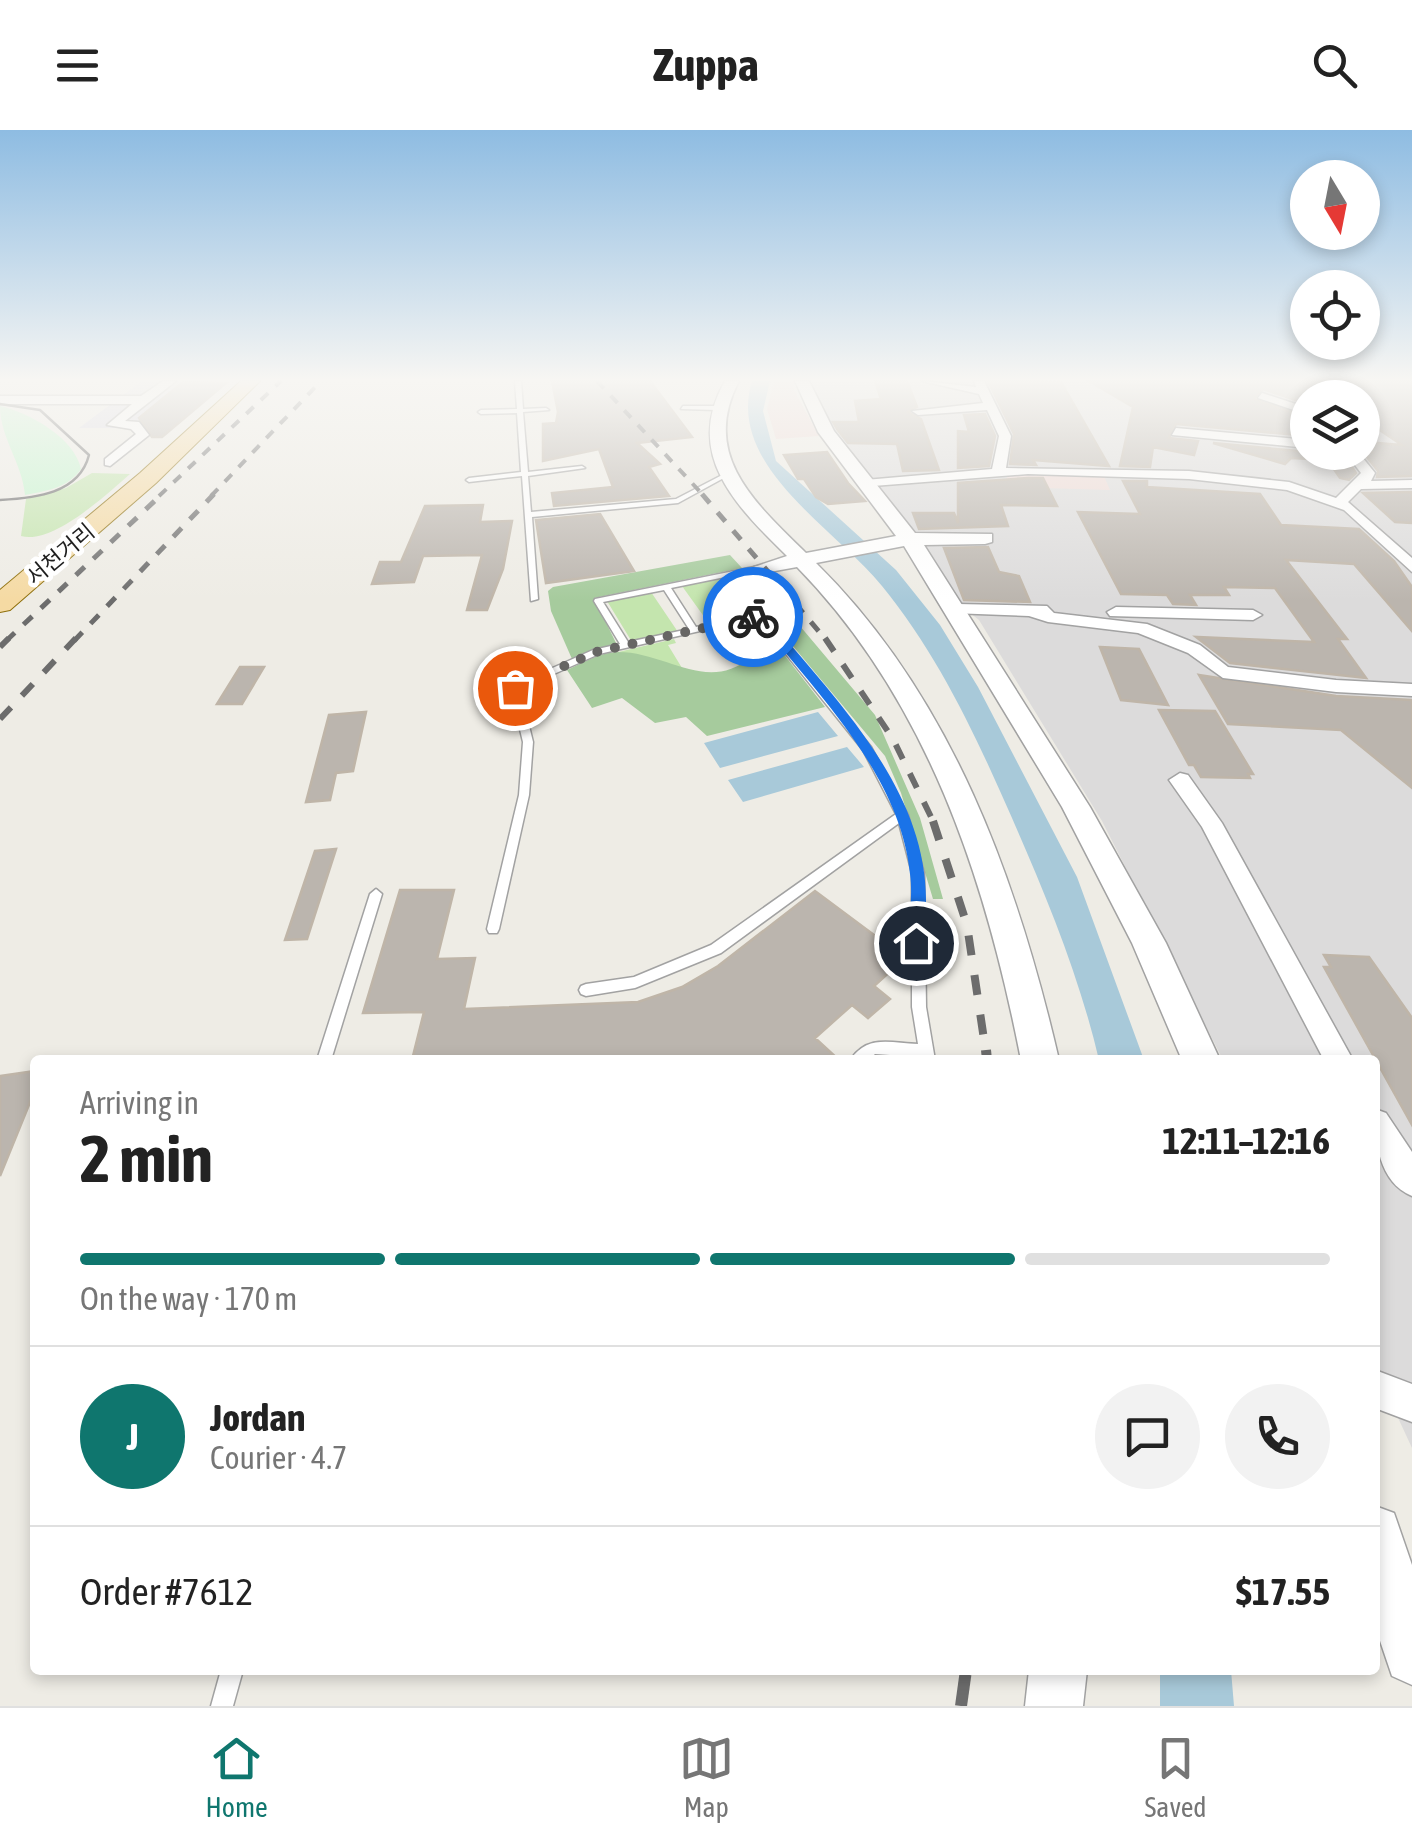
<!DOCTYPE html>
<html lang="en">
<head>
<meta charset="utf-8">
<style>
  :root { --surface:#fff; --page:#f2f2f2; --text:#222; --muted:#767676; --line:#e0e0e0; --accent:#0f766e }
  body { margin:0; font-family:"Asap Condensed","Noto Sans KR",sans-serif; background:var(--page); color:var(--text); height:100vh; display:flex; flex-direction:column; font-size:38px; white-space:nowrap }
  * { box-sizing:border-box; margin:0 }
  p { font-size:32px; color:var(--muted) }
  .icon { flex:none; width:55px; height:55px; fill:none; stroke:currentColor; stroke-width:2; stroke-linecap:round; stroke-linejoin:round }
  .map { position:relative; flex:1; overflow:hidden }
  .details { position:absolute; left:30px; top:925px; width:1350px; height:620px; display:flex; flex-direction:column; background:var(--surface); border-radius:10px; box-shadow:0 5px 15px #0003 }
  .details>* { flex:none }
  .needle { width:65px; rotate:170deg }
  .tools { position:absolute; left:1290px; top:30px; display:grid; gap:20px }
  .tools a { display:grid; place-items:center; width:90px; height:90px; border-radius:50%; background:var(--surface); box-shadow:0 5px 15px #0003; font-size:50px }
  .pin { position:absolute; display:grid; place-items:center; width:85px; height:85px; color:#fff; margin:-42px; border:5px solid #fff; border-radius:50%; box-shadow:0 2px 10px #0007 }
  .courier { position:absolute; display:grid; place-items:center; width:100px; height:100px; margin:-50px; border:8px solid #1a73e8; border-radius:50%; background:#fff; color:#222; box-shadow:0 2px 12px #0007 }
  .head em { font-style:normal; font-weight:700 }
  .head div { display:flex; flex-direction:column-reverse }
  .head { display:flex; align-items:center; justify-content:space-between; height:170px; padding:0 50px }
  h1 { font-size:65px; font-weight:700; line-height:75px }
  .bar { display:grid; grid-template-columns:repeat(4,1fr); gap:15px 10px; align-content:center; height:120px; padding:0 50px }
  .bar i { height:12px; border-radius:8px; background:var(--line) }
  .bar .current { background:var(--accent) }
  .bar p { grid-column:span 4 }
  .line { display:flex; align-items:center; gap:25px; padding:0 50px; border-top:2px solid var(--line) }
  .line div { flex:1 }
  .round { display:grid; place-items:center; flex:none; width:105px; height:105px; border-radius:52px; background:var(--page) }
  header { display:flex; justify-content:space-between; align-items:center; height:130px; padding:0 50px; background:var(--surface); font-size:45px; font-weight:700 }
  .tabs { display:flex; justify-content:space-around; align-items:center; height:140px; border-top:2px solid var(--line); background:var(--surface); font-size:28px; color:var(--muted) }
  .tabs a { display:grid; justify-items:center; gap:5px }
  .tabs .current { color:var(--accent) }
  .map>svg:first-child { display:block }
  .residential { fill:#dcdbdb; fill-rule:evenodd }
  .commercial { fill:#eed9d5 }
  .grass { fill:#c4e5ae }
  .forest { fill:#a6cb9d }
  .park { fill:#c5f5ce }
  .plaza { fill:#dad9e4 }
  .water { fill:#a8c9d9 }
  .building { fill:#bbb5ae; stroke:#bfb5a8; stroke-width:2.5 }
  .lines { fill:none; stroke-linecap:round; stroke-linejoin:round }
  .service-casing { stroke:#a2a2a2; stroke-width:3 }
  .minor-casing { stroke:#a2a2a2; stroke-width:3 }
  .tertiary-casing { stroke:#a2a2a2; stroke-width:3 }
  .primary-casing { stroke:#8e6f0b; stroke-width:2 }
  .service { fill:#fff; fill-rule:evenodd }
  .minor { fill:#fff; fill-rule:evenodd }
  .tertiary { fill:#fff; fill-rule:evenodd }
  .primary { fill:#f5daa3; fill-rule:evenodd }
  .tram { stroke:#6c6c6c; stroke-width:2.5 }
  .rail-far5 { stroke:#6c6c6c; stroke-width:4; stroke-dasharray:10 10; stroke-linecap:butt }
  .rail-far4 { stroke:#6c6c6c; stroke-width:5; stroke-dasharray:12 12; stroke-linecap:butt }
  .rail-far3 { stroke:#6c6c6c; stroke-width:6; stroke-dasharray:16 16; stroke-linecap:butt }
  .rail-far2 { stroke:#6c6c6c; stroke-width:8; stroke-dasharray:20 20; stroke-linecap:butt }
  .rail-far1 { stroke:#6c6c6c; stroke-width:10; stroke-dasharray:25 25; stroke-linecap:butt }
  .rail { stroke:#6c6c6c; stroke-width:12; stroke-dasharray:32 32; stroke-linecap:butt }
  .route { fill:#1a73e8 }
  .done { stroke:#676664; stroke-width:10; stroke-dasharray:0 18 }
  .labels { text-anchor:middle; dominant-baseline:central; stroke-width:9; stroke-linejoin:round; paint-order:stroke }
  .far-street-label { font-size:22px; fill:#1e1e1e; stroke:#fff }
</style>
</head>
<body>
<header><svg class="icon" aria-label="menu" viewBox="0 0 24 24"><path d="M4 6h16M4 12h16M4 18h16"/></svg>Zuppa<svg class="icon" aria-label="search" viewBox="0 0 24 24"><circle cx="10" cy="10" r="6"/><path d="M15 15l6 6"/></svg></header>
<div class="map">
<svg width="1412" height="1576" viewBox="0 0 1412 1576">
  <rect width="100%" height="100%" fill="#eeece5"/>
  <!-- residential -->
  <path class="residential" d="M810 251H1412V1318L1375 1238V930H1223L1102 691 979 490 956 472 926 417 823 290ZM1308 268H1362V322H1308Z"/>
  <!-- commercial -->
  <path class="commercial" d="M774 251H795L794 260 819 306 776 309 767 279Z
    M1005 342 1104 346 1110 360 1010 357Z"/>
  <!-- grass -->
  <path class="grass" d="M92 343 130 344C107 364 53 415 21 406L26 369 66 358Z
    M722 448 753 486 710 495 682 456Z
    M651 462 678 502 632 512 607 471Z
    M674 509 676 513 668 515 682 538 619 522 597 527Z"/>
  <!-- forest -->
  <path class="forest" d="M730 425 742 438 594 468 617 515 572 529 551 481 548 461 553 457Z
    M756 444 875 585 920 688 943 769H933L901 663 885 626 736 448Z
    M752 496 768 520 779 518 825 577 707 606 686 587 655 593 622 568 592 578 567 540C582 533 601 522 618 522 667 522 707 564 751 527L746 500Z"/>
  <!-- park -->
  <path class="park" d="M0 276C28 282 75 308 81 339 68 358 46 361 25 365 22 332 0 308 0 276Z"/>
  <!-- plaza -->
  <path class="plaza" d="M142 251H185L138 289 146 291 137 298H79Z"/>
  <!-- water -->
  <path class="water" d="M752 251H770L763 281 776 331 896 440 940 495 978 557 1077 747 1144 930H1099C1079 845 1047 768 1012 688 976 606 939 526 882 456 834 397 726 336 752 251Z
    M818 582 838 606 720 638 704 613Z
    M847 617 864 637 743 672 728 650Z
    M1160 1540H1231L1234 1576H1160Z"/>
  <!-- building -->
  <path class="building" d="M552 251H650L692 307 637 313 660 334 649 337 669 366 554 376 552 363 613 357 599 319 543 331V294L556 293 558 282Z
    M875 251H907L917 277 908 282 921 289 939 340 903 341 897 314 848 313 837 299 833 292H859L855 271 881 269Z
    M988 251 1061 252 1109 336 1033 330 1036 335 1010 334 1014 304Z
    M1089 251H1412V346L1377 347 1378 341 1363 322H1372L1365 312 1402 315 1362 288V268H1308V274L1263 259 1254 269 1308 288V306L1176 294 1169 308 1198 311 1194 325 1153 317 1150 337 1120 336 1133 277Z
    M183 252 226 253 162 307H152L139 288Z
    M985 284 995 306 989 336 958 338V301L969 302 964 285Z
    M1213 313 1308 322V329L1291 328 1285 334Z
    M827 322 848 353 865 371 828 374 816 367 804 349H798L784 325Z
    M1322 322H1342L1356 343 1349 350 1340 348Z
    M1028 348H1043L1057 376 1001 375 1008 396 919 399 913 383H954L958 393V353Z
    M1123 351H1147V357L1260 364 1281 395 1359 399 1394 431 1412 457V501L1354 434 1286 430 1347 509H1338L1366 548 1230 533 1196 507 1314 512 1275 458 1224 457 1229 465H1190L1196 475 1173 474 1167 465 1121 464 1078 382 1140 384Z
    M1412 362V393L1395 392 1363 363Z
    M483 375 480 392 512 391 503 439 487 480H467L482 425 423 426 414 452 372 454 380 432H401L425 376Z
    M600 384 634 441 546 453 536 390Z
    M988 417 999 442 1019 446 1030 472 964 470 944 418Z
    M1100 517 1139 519 1168 575 1121 570Z
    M240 537H264L242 574H217Z
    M1199 545 1336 566 1412 570V658L1341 600 1228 594Z
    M1159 580 1215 581 1253 644H1248L1250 648 1201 647 1194 635H1189Z
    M366 582 353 641 336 643 330 670 306 672 329 585Z
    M336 719 307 809 285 810 315 721Z
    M400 760H454L437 829 475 828 464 879 638 872 682 857 718 836 815 761 905 828 874 856 890 869 868 888 852 875 815 908 839 930H412L424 882 363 883Z
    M1324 825 1369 827 1412 888V995L1324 837H1331Z
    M35 941V960L0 1046V946Z"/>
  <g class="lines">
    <!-- service casing -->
    <g class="service-casing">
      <path id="service" d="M515 251H521L523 279 546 278 549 280 523 282 528 342 582 336 585 338 528 346 531 382 676 369 726 343 731 344 678 373 532 387 538 469 531 471 522 346 469 352 466 350 469 348 521 342 517 283 481 284 478 282 481 280 517 279Z
        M683 276H717L720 278 717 280 681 279Z
        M764 435 768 437 767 439 732 446 871 617 908 685 924 743 926 877 935 930H921L920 927 875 924 868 930H850C868 904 890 913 918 914L912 877V743L899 693 721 823 635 858 586 866 581 864 579 860 581 856 586 854 634 847 711 815 896 684 863 620 757 488 599 524 520 559 533 612 529 665 499 799 497 803H489L487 799 519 665 523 612 510 558 512 556 593 520 620 514 594 471 595 469ZM725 447 754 484 696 497 671 458ZM664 460 689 499 628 512 603 472Z
        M376 759 382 764 331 930H317L370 764Z
        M221 1540H243L233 1576H211Z"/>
    </g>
    <!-- minor casing -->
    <g class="minor-casing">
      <path id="minor" d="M163 251H176L125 291 139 292 149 305 110 336 105 335V329L136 304 131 299 107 295 132 274H0V266H141Z
        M922 251 976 257 974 251H984L1011 306 1006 338 1189 341 1289 352 1336 368 1361 343 1345 322H1358L1375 343 1371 351 1412 350V358L1361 359 1348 372 1412 428V442L1344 380 1287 360 1189 349 1028 344 860 357 858 354 865 350 992 339 999 306 987 280 918 285 912 281 983 273 979 264Z
        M1262 263 1308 278V285L1258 268Z
        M1176 298 1308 310V318L1172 305Z
        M957 474 1047 476 1054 483 1147 494 1200 515 1228 537 1336 550 1412 554V566L1336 562 1223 548 1188 523 1138 503 1048 492 1029 486 951 483V475Z
        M1116 477 1253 480 1262 485 1253 490 1110 486 1107 482Z
        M1180 643 1188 645 1222 693 1353 930H1324L1202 697 1169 650Z
        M1375 979 1386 983 1412 1022V1066C1378 1052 1375 1010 1375 979Z
        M1375 1240 1412 1254V1292L1375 1278Z"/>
    </g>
    <!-- tertiary casing -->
    <g class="tertiary-casing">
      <path id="tertiary" d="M725 251H739C700 325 755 373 806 423L896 406 818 302 795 251H809L834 301 915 403 992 404V412L985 414 924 415 1090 677 1166 813 1220 930H1182L1132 813 1062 677 904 416 816 433C952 567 1017 749 1059 930H1021C986 750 928 571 797 437L764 443 754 437 787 426C736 376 683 324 725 251Z
        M1375 1376 1394 1383 1412 1435V1555L1392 1546 1375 1496Z
        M1029 1540H1087L1083 1576H1025Z"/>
    </g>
    <!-- primary casing -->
    <g class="primary-casing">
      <path id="primary" d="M241 251H260L156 353 10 480 0 482V460L140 343Z"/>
    </g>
    <!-- service -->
    <use href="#service" class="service"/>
    <!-- minor -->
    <use href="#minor" class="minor"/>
    <!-- tertiary -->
    <use href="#tertiary" class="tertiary"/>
    <!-- primary -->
    <use href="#primary" class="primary"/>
    <!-- tram -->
    <path class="tram" d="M0 274 40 280 89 325C79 364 35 368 0 370"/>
    <!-- rail-far5 -->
    <path class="rail-far5" d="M597 251 704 366
      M159 366 281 251
      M211 366 321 251"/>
    <!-- rail-far4 -->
    <path class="rail-far4" d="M702 364 827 511
      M6 511 162 364
      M74 511 214 364"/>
    <!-- rail-far3 -->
    <path class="rail-far3" d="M825 508 893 609 934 693
      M0 517 9 508
      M0 589 76 508"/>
    <!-- rail-far2 -->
    <path class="rail-far2" d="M933 691 967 795 986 923"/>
    <!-- rail-far1 -->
    <path class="rail-far1" d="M986 920 987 930"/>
    <!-- rail -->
    <path class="rail" d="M961 1576 966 1540"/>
  </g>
  <!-- sky -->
  <linearGradient id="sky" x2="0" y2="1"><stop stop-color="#8ebce2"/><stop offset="0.53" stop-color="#f7f6f3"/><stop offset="1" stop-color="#f7f6f3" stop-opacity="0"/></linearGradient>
  <rect width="1412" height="471" fill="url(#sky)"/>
  <!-- route -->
  <path class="route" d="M764 483C832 566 927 657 926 772 925 787 927 804 922 818L916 820 908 813C909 791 913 766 910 744 900 644 816 563 758 489L747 487Z"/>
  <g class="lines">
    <!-- done -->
    <path class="done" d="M515 558 596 522 753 487"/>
  </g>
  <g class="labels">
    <!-- far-street labels -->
    <g class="far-street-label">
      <text transform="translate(60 424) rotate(-40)">서천거리</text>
    </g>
  </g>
</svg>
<div class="tools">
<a><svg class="needle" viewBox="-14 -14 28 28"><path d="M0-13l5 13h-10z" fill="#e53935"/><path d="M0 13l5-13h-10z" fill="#767676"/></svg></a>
<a><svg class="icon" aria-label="locate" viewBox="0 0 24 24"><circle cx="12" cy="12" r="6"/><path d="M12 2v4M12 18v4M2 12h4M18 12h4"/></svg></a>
<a><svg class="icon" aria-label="layers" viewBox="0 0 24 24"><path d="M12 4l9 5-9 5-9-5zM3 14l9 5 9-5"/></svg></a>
</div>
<div class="pin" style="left:515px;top:558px;background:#ea580c"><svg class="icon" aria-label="bag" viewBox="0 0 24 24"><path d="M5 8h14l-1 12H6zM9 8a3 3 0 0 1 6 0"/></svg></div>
<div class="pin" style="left:916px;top:813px;background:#1f2937"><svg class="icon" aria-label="home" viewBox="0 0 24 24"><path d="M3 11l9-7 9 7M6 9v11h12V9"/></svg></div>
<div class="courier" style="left:753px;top:487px"><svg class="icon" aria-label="bike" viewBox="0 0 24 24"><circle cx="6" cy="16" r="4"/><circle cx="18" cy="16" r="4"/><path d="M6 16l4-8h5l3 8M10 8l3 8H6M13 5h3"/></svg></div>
<section class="details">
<div class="head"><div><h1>2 min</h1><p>Arriving in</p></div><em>12:11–12:16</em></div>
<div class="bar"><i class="current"></i><i class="current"></i><i class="current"></i><i></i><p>On the way · 170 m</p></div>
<div class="line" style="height:180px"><b class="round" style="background:var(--accent);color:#fff">J</b><div><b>Jordan</b><p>Courier · 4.7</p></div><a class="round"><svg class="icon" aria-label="chat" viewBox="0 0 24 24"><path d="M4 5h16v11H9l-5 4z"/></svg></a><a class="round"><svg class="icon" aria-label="phone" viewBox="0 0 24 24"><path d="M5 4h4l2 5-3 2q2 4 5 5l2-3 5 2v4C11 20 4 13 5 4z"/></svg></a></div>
<div class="line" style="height:130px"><div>Order #7612</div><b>$17.55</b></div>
</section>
</div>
<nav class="tabs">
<a class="current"><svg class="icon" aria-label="home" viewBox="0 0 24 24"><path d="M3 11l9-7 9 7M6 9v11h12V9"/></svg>Home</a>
<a><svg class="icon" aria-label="map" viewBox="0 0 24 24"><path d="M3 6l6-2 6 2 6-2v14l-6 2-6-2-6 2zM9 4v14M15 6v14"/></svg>Map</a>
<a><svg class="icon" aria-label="saved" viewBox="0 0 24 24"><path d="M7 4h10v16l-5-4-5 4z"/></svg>Saved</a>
</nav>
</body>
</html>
